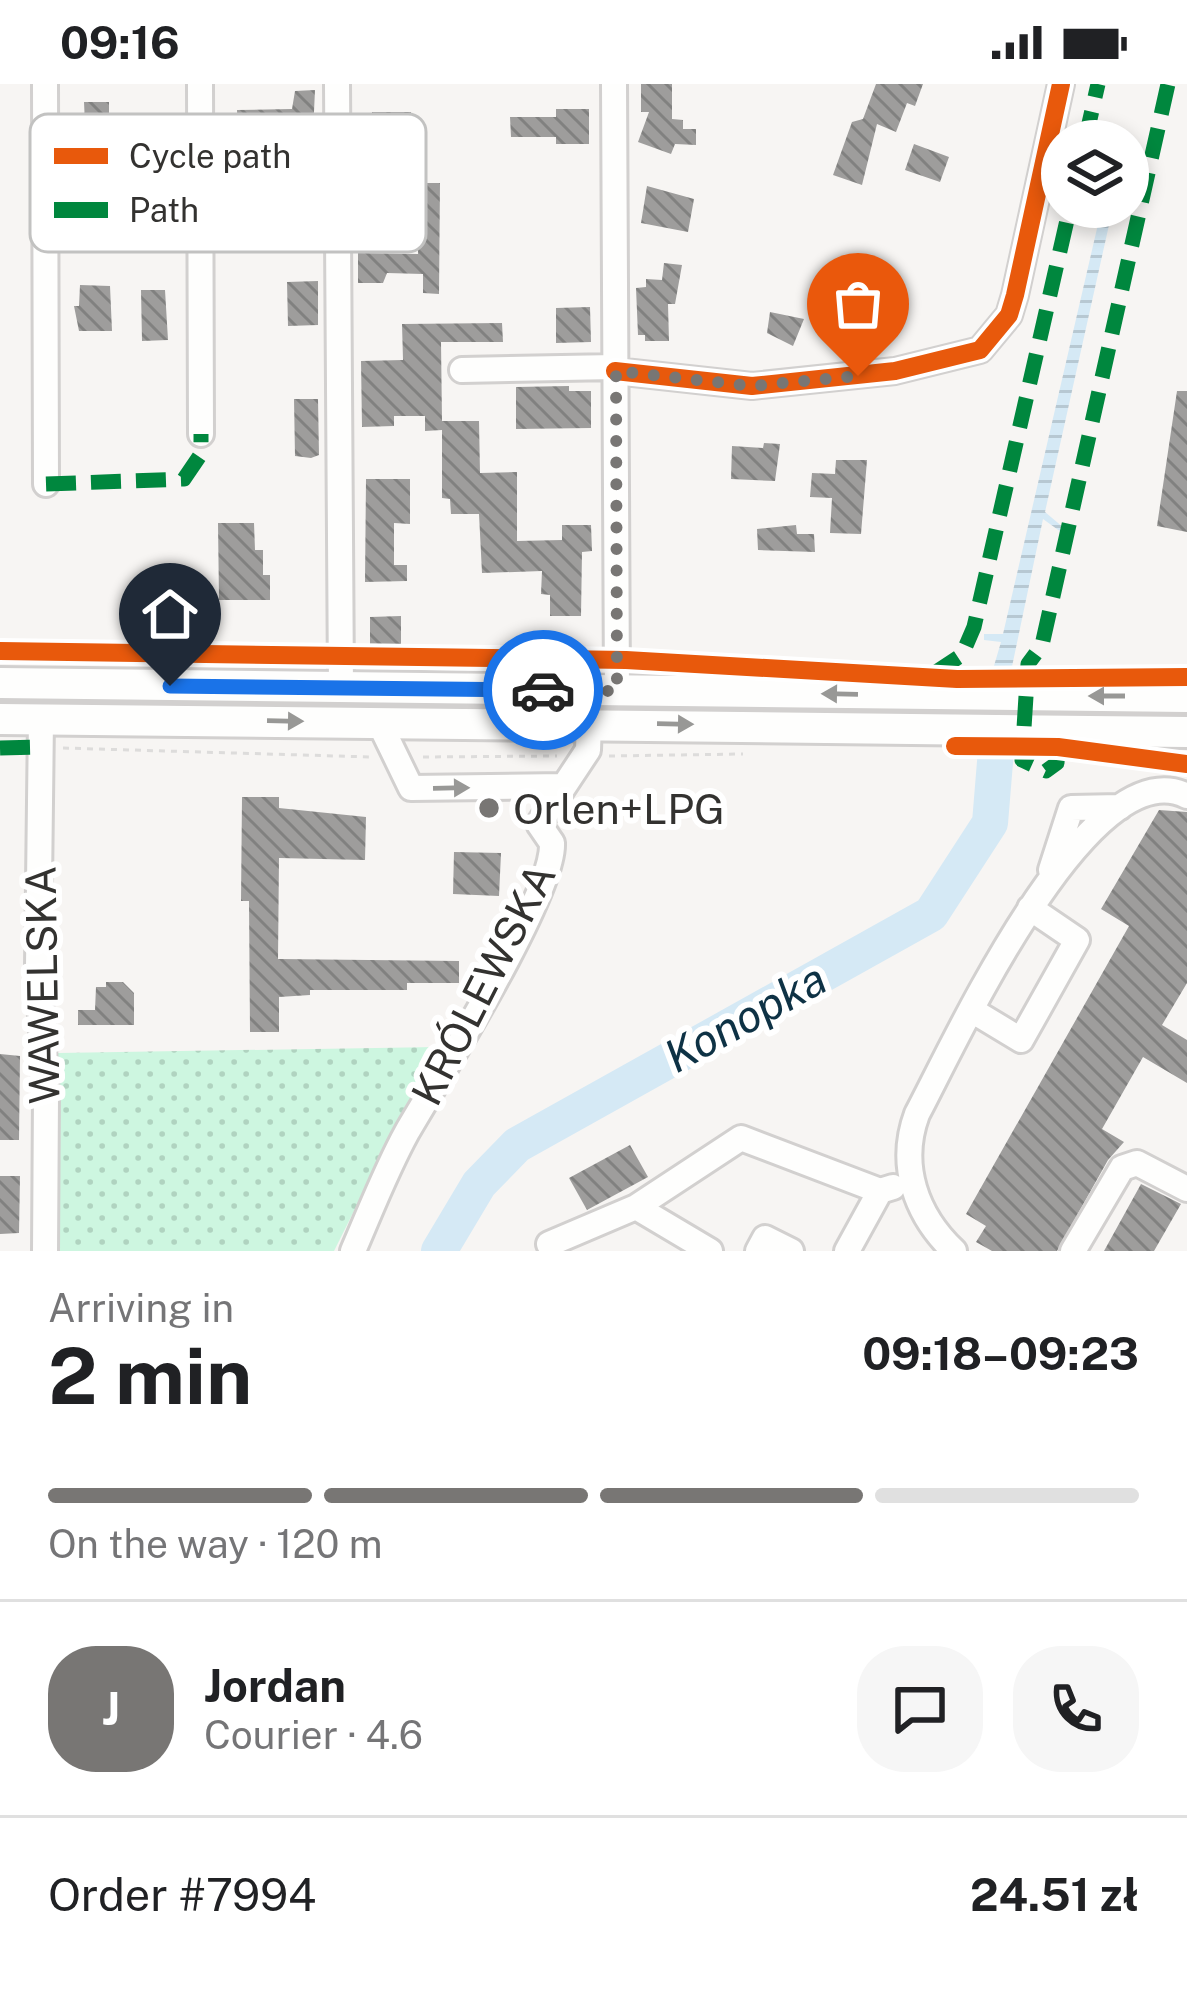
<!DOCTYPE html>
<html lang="en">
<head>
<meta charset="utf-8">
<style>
  :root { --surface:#fff; --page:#f6f6f6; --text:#202124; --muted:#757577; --line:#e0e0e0; --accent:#787674 }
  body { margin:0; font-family:"Public Sans",sans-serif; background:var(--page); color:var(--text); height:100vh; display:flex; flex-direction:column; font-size:45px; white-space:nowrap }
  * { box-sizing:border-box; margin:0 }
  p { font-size:39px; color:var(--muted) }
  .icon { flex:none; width:66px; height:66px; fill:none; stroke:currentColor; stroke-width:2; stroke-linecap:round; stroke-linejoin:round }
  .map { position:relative; height:1167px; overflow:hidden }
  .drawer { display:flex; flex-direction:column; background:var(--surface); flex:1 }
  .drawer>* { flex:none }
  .buttons { position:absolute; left:1041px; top:36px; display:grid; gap:24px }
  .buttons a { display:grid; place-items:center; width:108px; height:108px; border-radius:50%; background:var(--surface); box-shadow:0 6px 18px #0003; font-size:60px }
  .pin { position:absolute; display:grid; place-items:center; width:102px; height:102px; color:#fff; margin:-123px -51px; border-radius:50% 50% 50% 0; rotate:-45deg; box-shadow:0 0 12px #0007 }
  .pin .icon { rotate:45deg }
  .courier { position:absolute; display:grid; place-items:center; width:120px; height:120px; margin:-60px; border:9px solid #1a73e8; border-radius:50%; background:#fff; color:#222; box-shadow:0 3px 15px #0007 }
  .overview em { font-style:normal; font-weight:700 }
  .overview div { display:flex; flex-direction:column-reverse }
  .overview { display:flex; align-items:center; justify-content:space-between; height:204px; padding:0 48px }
  h1 { font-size:78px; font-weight:700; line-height:90px }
  .bar { display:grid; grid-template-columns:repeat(4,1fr); gap:18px 12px; align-content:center; height:144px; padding:0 48px }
  .bar i { height:15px; border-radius:9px; background:var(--line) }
  .bar .active { background:var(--accent) }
  .bar p { grid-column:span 4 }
  .line { display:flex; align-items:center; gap:30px; padding:0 48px; border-top:3px solid var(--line) }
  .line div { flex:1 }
  .round { display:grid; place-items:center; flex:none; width:126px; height:126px; border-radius:48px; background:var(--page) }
  .status { display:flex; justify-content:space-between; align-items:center; height:84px; padding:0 60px; background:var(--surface); direction:ltr }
  .status svg { height:33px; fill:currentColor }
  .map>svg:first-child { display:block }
  .grass { fill:url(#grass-dots) }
  .water { fill:url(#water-rules) }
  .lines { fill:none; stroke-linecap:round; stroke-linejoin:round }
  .river { stroke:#d5e9f5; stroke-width:36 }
  .building { fill:url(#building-back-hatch) }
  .minor-casing { stroke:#d2d0cf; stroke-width:30 }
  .major-casing { stroke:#d2d0cf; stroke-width:36 }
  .path { stroke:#dddcdb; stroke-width:3; stroke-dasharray:6 6; stroke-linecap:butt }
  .minor { stroke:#fefefd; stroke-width:24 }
  .major { stroke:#fefefd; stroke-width:30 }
  .quiet { stroke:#00873e; stroke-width:15; stroke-dasharray:30 15; stroke-linecap:butt }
  .cycleway-casing { stroke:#fff; stroke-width:26 }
  .cycleway { stroke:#e8590c; stroke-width:18 }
  .oneway { fill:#989896 }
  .done { stroke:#787674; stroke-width:12; stroke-dasharray:0 21.6 }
  .route { stroke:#1a73e8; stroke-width:15 }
  .poi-dot { fill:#787674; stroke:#fff; stroke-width:4.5 }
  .labels { text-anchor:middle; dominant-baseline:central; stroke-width:12; stroke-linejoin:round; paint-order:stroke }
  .poi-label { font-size:42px; fill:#333230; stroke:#fff; text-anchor:start }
  .street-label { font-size:42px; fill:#333230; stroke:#fff }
  .water-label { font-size:45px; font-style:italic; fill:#0e3245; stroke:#fff }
  .key { fill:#fff; stroke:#c2c2c1; stroke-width:3 }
  .key-label { font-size:33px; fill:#333230 }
</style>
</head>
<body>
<div class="status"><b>09:16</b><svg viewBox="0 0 49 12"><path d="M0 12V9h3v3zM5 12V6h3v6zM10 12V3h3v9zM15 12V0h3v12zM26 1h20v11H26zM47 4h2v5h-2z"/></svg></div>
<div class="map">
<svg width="1187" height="1167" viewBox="0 0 1187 1167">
  <defs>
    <pattern id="grass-dots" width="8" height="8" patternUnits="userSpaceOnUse" patternTransform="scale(3)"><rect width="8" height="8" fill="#cdf6e0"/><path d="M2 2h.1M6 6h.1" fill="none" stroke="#b0d3c0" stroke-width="1.8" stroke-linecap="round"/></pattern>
    <pattern id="water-rules" width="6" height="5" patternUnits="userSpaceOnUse" patternTransform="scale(3)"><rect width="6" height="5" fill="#d5e9f5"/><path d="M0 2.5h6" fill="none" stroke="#b7c8d2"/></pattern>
    <pattern id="building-back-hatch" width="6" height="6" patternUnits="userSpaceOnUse" patternTransform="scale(3)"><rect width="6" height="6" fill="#9e9d9c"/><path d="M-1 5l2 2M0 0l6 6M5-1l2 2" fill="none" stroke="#818180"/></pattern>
  </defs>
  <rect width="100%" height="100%" fill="#f7f5f3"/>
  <!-- grass -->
  <path class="grass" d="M93 612 954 622V635L40 624V616Z
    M436 963 334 1167H60L58 969Z"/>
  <!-- water -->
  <path class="water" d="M1102 123H1113L1045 428 1064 444 1061 448 1043 435 1010 592H991L1001 558 984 556V550H1003Z"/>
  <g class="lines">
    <!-- river -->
    <path class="river" d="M439 1167 479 1100 517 1061 931 830 990 739 996 666"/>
  </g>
  <!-- building -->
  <path class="building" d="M641 0H672V35L683 36V45H696V61L675 60 671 70 638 58 649 28H641Z
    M876 0H923L915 22 907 19 896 48 877 40 862 101 833 91 852 38 863 35Z
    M315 6 312 70 239 75 237 26 292 25 295 7Z
    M84 18H109V34L173 33V60L106 65 107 74H81L69 64 76 58V41L85 40Z
    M556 25H589V60H556V53H511L510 33H556Z
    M372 28H411V48H372Z
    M914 60 949 73 940 98 905 86Z
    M417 99H440L439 210 423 209V190L387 189 383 199H358V169L418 170Z
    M647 102 694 115 688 148 641 139Z
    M154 108V124H165V169H141L140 141 134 139 133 125H122V109Z
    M664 179 682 181 675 220H668L669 257H645V251H638L636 204 646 203V195L662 196Z
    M318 197V241L288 242 287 198Z
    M80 201 110 202 112 247H79L74 222H79Z
    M141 206H165L168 256 142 257Z
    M590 223 591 258 556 259V224Z
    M770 228 804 235 793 262 767 249Z
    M502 239 503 258H441L442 337H479L480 389 517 388V457L562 456V441H591L592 467 582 468 581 532H550V511L541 510 542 487 482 489 479 430H451L450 415 442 414V346L425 347V332H394V342L362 343 361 277 403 276 402 240Z
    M569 302V307H591V344L516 345V303Z
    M1177 307H1187V448L1157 442Z
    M294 315H318L319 371 311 374 295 372Z
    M764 359 780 360 775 397 731 395 732 362 763 364Z
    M836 376H867L861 450 830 449 832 414 810 413 812 389 835 390Z
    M366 395H410V440L394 439V481H407V497L365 498Z
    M218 439H254L255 466H263V491H270V516H219Z
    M796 441 797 450H814L815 468 758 466 757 445Z
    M184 494 185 527H146L145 495Z
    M401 532V562L370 563V533Z
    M242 713H279V724L366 733 365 776 279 774 278 875 459 877V899H407V906H310V911L279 913V948H250L249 817H241Z
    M1159 726 1187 728V899L1162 941 1187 956V999L1143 973 1102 1045 1124 1058 1108 1076 1057 1167H992L976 1158 986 1142 966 1130 1129 842 1101 825Z
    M454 768 501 769 499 812 453 810Z
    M106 898H123L134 909V941H78V926H95L96 903H106Z
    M0 970 20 972 19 1056H0Z
    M630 1061 648 1093 587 1126 569 1094Z
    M0 1092H20L19 1149 0 1150Z
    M1141 1100 1181 1120 1154 1167H1104Z"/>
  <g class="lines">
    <!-- minor casing -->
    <g class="minor-casing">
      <path id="minor" d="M45 0 46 400
        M200 0 201 350
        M337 0 341 603
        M614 0 617 607
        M462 286 615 283
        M615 287 752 302 895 287 980 266 1009 231 1015 211 1061 0
        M41 635 38 883 46 1013 45 1167
        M379 638 411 704 564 702
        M1051 786 1071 724 1120 723
        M973 927 1021 956 1077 856 1030 824
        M636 1123 741 1054 880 1107
        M549 1160 636 1123 710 1167
        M353 1167C370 1128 386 1086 407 1048 437 996 555 810 552 759L539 740 588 666 589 638
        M758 1167 765 1154 791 1167
        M847 1167 880 1107 893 1103
        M954 1167C916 1131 898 1081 917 1030 953 963 1089 662 1187 712
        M1073 1167 1122 1084 1137 1079 1187 1105"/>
    </g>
    <!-- major casing -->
    <g class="major-casing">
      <path id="major" d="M0 599 1187 613
        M0 635 1187 648"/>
    </g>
    <!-- path -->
    <path class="path" d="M63 664 371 673
      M609 672 743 670
      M423 673 557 672"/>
    <!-- minor -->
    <use href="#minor" class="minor"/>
    <!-- major -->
    <use href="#major" class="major"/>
    <!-- quiet -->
    <path class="quiet" d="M1085 57 1098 0
      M46 400 184 395 201 370V350
      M933 590 962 571 974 543 1070 123
      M1058 663 1057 679 1046 687 1022 676 1028 580 1042 561 1168 0
      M0 664 40 663"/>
    <!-- cycleway casing -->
    <g class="cycleway-casing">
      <path id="cycleway" d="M615 287 752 302 895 287 980 266 1009 231 1015 211 1061 0
        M0 567 626 576 957 595 1187 593
        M955 662 1058 663 1187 680"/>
    </g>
    <!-- cycleway -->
    <use href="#cycleway" class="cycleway"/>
  </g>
  <!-- one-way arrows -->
  <defs><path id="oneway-solid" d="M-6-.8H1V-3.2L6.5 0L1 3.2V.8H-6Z" transform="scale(3)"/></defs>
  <g class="oneway">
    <use href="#oneway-solid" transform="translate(840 610) rotate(-179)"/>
    <use href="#oneway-solid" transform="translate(1107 612) rotate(-180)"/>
    <use href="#oneway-solid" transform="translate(285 637) rotate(1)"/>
    <use href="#oneway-solid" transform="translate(675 640) rotate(1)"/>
    <use href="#oneway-solid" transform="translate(451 704) rotate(-1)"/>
  </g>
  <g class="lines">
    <!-- done -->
    <path class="done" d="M543 606 617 607 616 287 752 302 858 292"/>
    <!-- route -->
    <path class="route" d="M170 602 543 606"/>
  </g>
  <!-- markers -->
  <circle class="poi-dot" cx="489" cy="724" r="12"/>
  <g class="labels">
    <!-- poi labels -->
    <g class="poi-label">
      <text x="513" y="724">Orlen+LPG</text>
    </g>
    <!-- street labels -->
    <g class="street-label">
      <text transform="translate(483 900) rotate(-63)">KRÓLEWSKA</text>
      <text transform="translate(42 901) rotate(-91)">WAWELSKA</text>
    </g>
    <!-- water labels -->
    <g class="water-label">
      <text transform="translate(745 933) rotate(-29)">Konopka</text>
    </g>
  </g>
  <!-- legend -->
  <rect x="30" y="30" width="396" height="138" rx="18" class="key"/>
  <rect x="54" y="64" width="54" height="16" fill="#e8590c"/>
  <rect x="54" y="118" width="54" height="16" fill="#00873e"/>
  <g class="key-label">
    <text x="129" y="84">Cycle path</text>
    <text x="129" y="138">Path</text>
  </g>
</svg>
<div class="buttons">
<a><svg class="icon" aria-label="layers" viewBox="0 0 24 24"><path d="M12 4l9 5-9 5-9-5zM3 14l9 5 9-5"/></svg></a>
</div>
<div class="pin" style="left:858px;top:292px;background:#ea580c"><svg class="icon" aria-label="bag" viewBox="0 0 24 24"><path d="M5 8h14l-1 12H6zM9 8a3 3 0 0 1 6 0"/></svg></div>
<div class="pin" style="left:170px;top:602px;background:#1f2937"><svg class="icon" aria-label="home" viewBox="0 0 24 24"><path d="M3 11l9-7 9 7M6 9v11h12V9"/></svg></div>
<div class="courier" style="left:543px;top:606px"><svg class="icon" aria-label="car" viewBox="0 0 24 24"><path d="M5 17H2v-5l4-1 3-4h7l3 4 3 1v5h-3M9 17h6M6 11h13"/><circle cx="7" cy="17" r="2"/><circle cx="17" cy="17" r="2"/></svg></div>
</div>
<section class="drawer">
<div class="overview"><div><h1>2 min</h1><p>Arriving in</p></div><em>09:18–09:23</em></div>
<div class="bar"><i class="active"></i><i class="active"></i><i class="active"></i><i></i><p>On the way · 120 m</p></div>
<div class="line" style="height:216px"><b class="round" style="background:var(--accent);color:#fff">J</b><div><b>Jordan</b><p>Courier · 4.6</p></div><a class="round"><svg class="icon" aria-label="chat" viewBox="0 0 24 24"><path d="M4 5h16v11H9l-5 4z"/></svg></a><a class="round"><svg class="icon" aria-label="phone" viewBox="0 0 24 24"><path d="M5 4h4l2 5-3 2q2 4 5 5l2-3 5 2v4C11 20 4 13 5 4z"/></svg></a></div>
<div class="line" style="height:156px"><div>Order #7994</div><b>24.51 zł</b></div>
</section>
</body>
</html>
